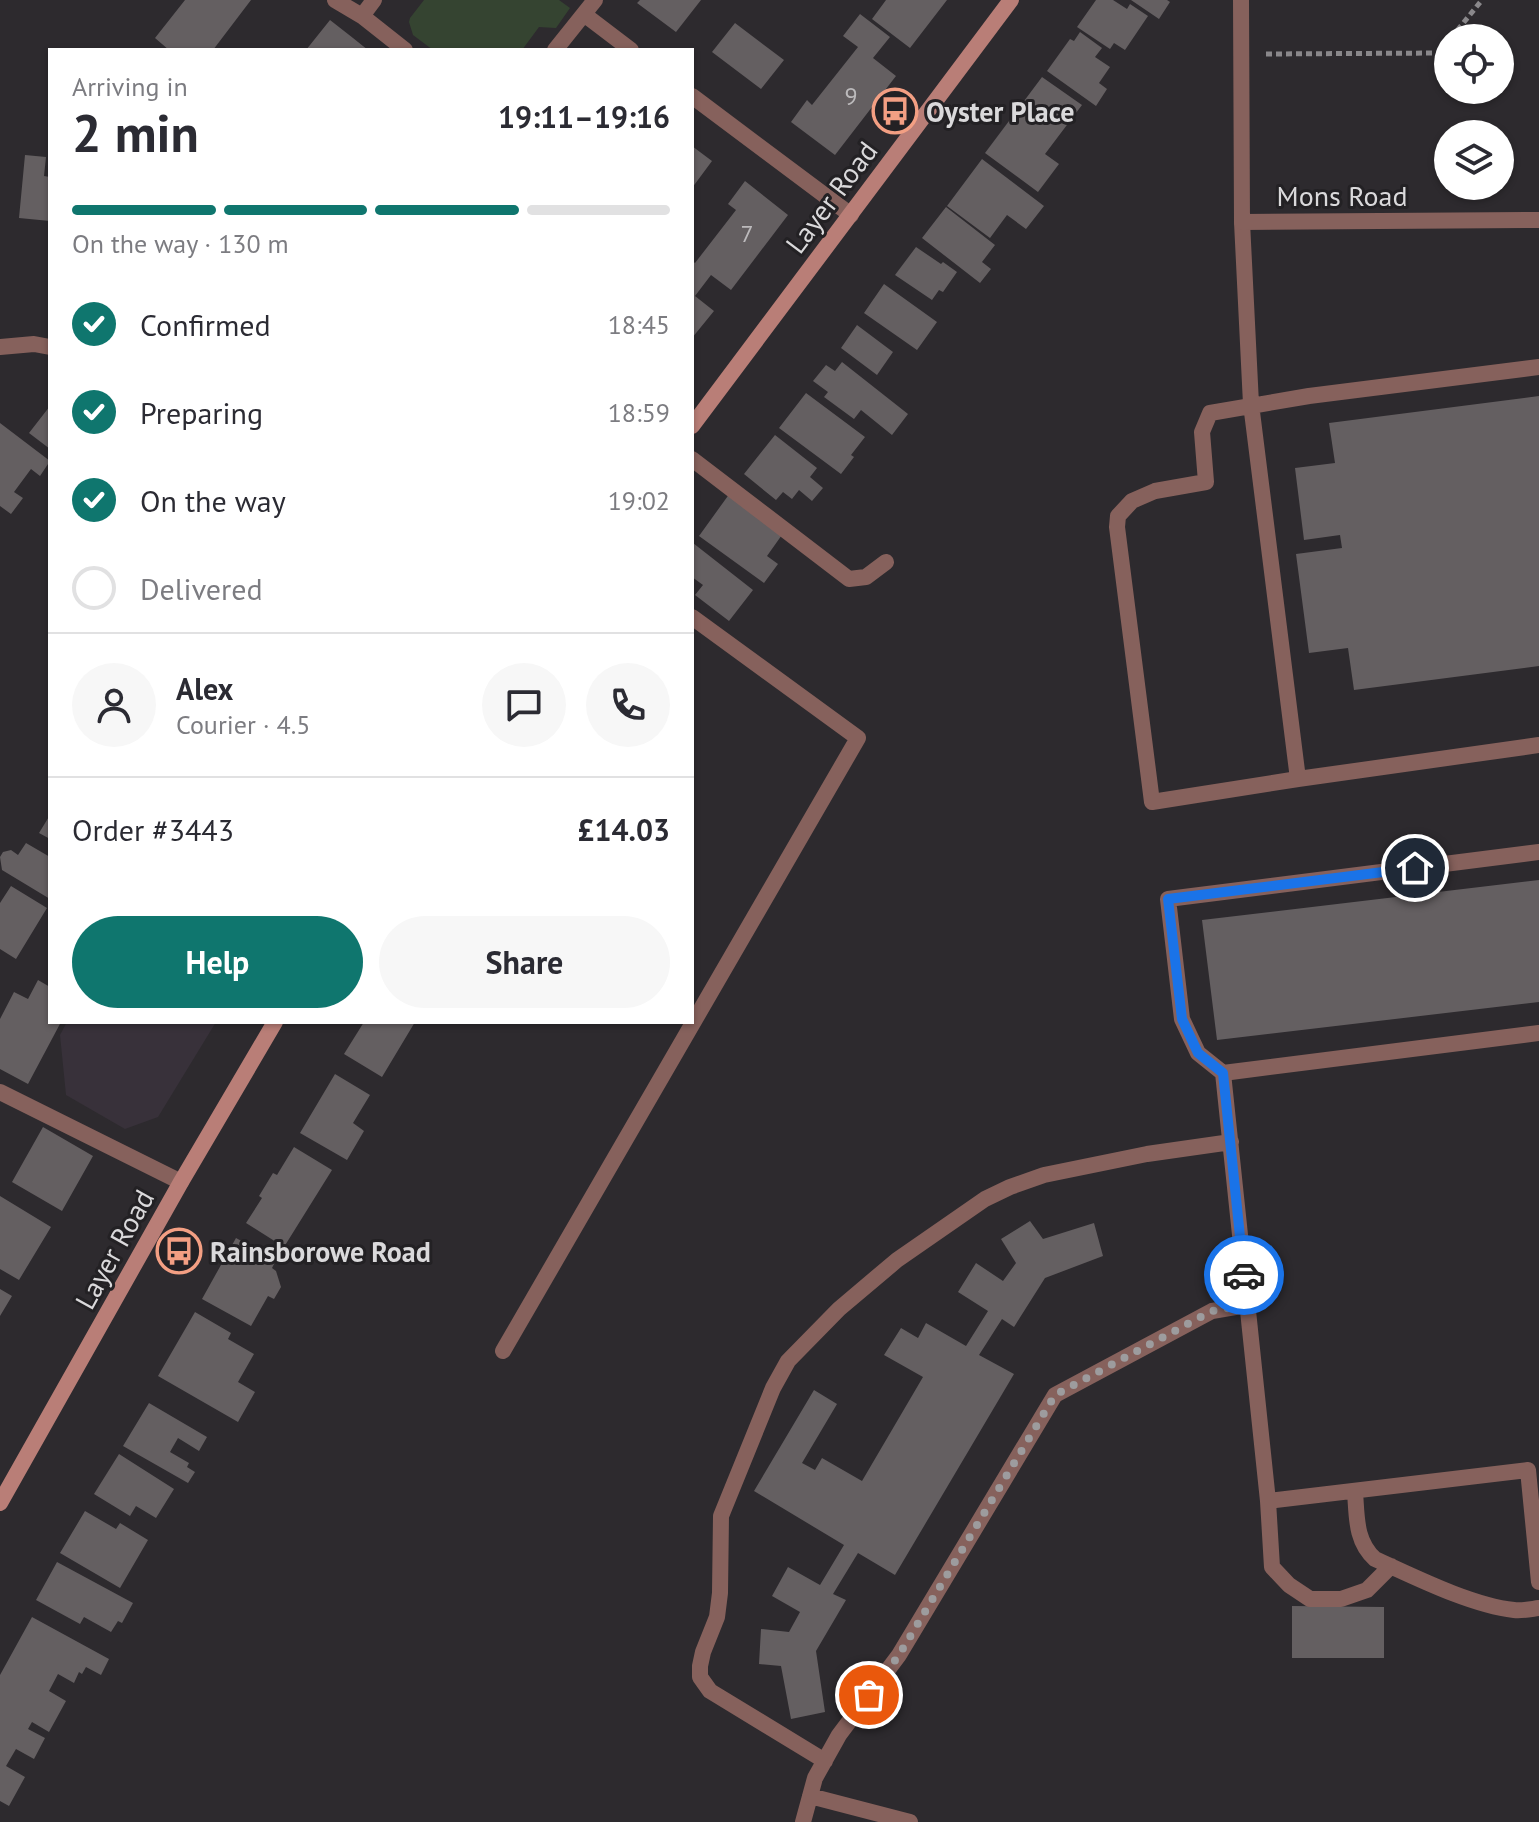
<!DOCTYPE html>
<html lang="en">
<head>
<meta charset="utf-8">
<style>
  :root { --surface:#fff; --page:#f7f7f7; --text:#2b2b33; --muted:#7c7c81; --line:#e1e1e2; --accent:#0f766e }
  body { margin:0; font-family:"PT Sans",sans-serif; background:var(--page); color:var(--text); height:100vh; display:flex; flex-direction:column; font-size:30px; white-space:nowrap }
  * { box-sizing:border-box; margin:0 }
  p { font-size:26px; color:var(--muted) }
  .icon { flex:none; width:44px; height:44px; fill:none; stroke:currentColor; stroke-width:2; stroke-linecap:round; stroke-linejoin:round }
  .map { position:relative; flex:1; overflow:hidden }
  .sheet { position:absolute; left:48px; top:48px; width:646px; height:976px; display:flex; flex-direction:column; background:var(--surface); border-radius:0px; box-shadow:0 2px 6px #0004 }
  .sheet>* { flex:none }
  .tools { position:absolute; left:1434px; top:24px; display:grid; gap:16px }
  .tools a { display:grid; place-items:center; width:80px; height:80px; border-radius:50%; background:var(--surface); box-shadow:0 2px 6px #0004; font-size:40px }
  .pin { position:absolute; display:grid; place-items:center; width:68px; height:68px; color:#fff; margin:-34px; border:4px solid #fff; border-radius:50%; box-shadow:0 2px 8px #0007 }
  .courier { position:absolute; display:grid; place-items:center; width:80px; height:80px; margin:-40px; border:6px solid #1a73e8; border-radius:50%; background:#fff; color:#222; box-shadow:0 2px 10px #0007 }
  .overview em { font-style:normal; font-weight:700 }
  .overview div { display:flex; flex-direction:column-reverse }
  .overview { display:flex; align-items:center; justify-content:space-between; height:136px; padding:0 24px }
  h1 { font-size:52px; font-weight:700; line-height:60px }
  .bar { display:grid; grid-template-columns:repeat(4,1fr); gap:12px 8px; align-content:center; height:96px; padding:0 24px }
  .bar i { height:10px; border-radius:6px; background:var(--line) }
  .bar .current { background:var(--accent) }
  .bar p { grid-column:span 4 }
  .line { display:flex; align-items:center; gap:20px; padding:0 24px; border-top:2px solid var(--line) }
  .line div { flex:1 }
  .round { display:grid; place-items:center; flex:none; width:84px; height:84px; border-radius:42px; background:var(--page) }
  ol { padding:0 24px; list-style:none }
  li { display:flex; align-items:center; gap:24px; height:88px }
  li p { margin-inline-start:auto }
  li .icon { padding:8px; border-radius:50%; background:var(--accent); color:#fff; stroke-width:4 }
  li:last-child { color:var(--muted) }
  li i { width:44px; height:44px; border:4px solid var(--line); border-radius:50% }
  .primary-button { display:flex; gap:16px; margin-top:auto; padding:16px 24px }
  .primary-button a { flex:1; height:92px; border-radius:48px; background:var(--accent); color:#fff; font-size:32px; font-weight:700; line-height:92px; text-align:center }
  .primary-button a+a { background:var(--page); color:var(--text) }
  .map>svg:first-child { display:block }
  .built { fill:#38313a }
  .green { fill:#354431 }
  .building { fill:#645f61 }
  .lines { fill:none; stroke-linecap:round; stroke-linejoin:round }
  .path { stroke:#8a888b; stroke-width:5; stroke-dasharray:6 4; stroke-linecap:butt }
  .service { stroke:#86615c; stroke-width:16 }
  .minor { stroke:#86615c; stroke-width:16 }
  .secondary { stroke:#b97e77; stroke-width:16 }
  .done { stroke:#9d9c9e; stroke-width:8; stroke-dasharray:0 14.4 }
  .route { stroke:#1a73e8; stroke-width:10 }
  .labels { text-anchor:middle; dominant-baseline:central; stroke-width:6; stroke-linejoin:round; paint-order:stroke }
  .number-label { font-size:24px; fill:#bcbabc }
  .poi-label { font-size:28px; font-weight:bold; fill:#dad9db; stroke:#232124; text-anchor:start }
  .street-label { font-size:28px; fill:#dad9db; stroke:#232124 }
</style>
</head>
<body>
<div class="map">
<svg width="1539" height="1822" viewBox="0 0 1539 1822">
  <rect width="100%" height="100%" fill="#2d2a2e"/>
  <!-- built -->
  <path class="built" d="M67 1022 121 1023 216 1022 158 1117 125 1129 66 1095 60 1035Z"/>
  <!-- green -->
  <path class="green" d="M424 0H559L570 8 556 28 539 27 522 50H433L413 35 409 22 410 18Z"/>
  <!-- building -->
  <path class="building" d="M185 0H251L213 50H169L155 38Z
    M640 0H701L676 32 637 3Z
    M886 0H947L910 48 872 19Z
    M1096 0H1113L1127 9 1130 4 1148 16 1125 50 1114 43 1110 49 1077 27Z
    M1131 0H1167L1170 2 1159 19Z
    M860 14 890 37 873 58 896 76 835 155 791 122 807 100 812 105 858 47 843 36Z
    M330 20 353 38 368 50H306Z
    M735 23 784 60 761 89 712 52Z
    M1080 32 1102 48 1095 57 1110 67 1099 83 1107 89 1096 106 1047 71 1070 39 1074 41Z
    M1042 77 1082 105 1045 154 1059 164 1038 192 985 153Z
    M692 146 712 161 692 188Z
    M25 155 46 157 44 176 50 177V221L19 218Z
    M982 159 1044 206 1026 229 1007 215 990 238 947 206Z
    M745 181 788 215 731 290 711 275 695 296 714 311 692 338V261L695 263 736 210 728 204Z
    M946 207 995 245 982 262 991 269 980 283 922 238Z
    M916 247 941 264 943 262 957 272 943 292 939 290 932 300 895 275Z
    M884 284 937 322 917 350 864 313Z
    M857 325 893 352 877 375 841 348Z
    M842 362 908 414 892 435 861 410 854 419 824 397 828 392 813 381 826 365 835 371Z
    M806 393 865 437 851 455 854 457 841 474 779 428Z
    M1539 396V666L1354 690 1348 648 1309 653 1296 554 1342 548 1340 535 1304 540 1295 468 1335 463 1329 423Z
    M50 406V449L29 433Z
    M0 423 50 461 40 476 31 469 14 492 23 498 11 514 0 506Z
    M775 435 817 468 810 477 823 488 812 501 799 490 792 499 783 492 776 500 744 474Z
    M730 493 784 532 767 556 778 564 764 583 699 536Z
    M693 543 753 590 729 621 695 595 703 585 692 577Z
    M50 815V839L39 833Z
    M26 843 50 857V899L2 870 0 857 3 852 11 850 18 855Z
    M1539 880V1002L1217 1040 1202 920Z
    M11 886 47 908 16 959 0 949V903Z
    M38 980 50 987V1022H61L28 1084 0 1069V1019L14 992 28 999Z
    M364 1022H415L382 1077 344 1054Z
    M335 1074 370 1095 353 1123 364 1131 347 1160 300 1133Z
    M43 1127 93 1156 62 1211 12 1182Z
    M294 1147 332 1170 284 1247 246 1223 262 1198 259 1196 273 1173 277 1175Z
    M0 1196 51 1227 19 1280 0 1269Z
    M1030 1221 1043 1239 1094 1223 1103 1256 1045 1278 1014 1327 1002 1319 979 1355 1014 1374 895 1575 858 1553 833 1594 846 1600 816 1651 825 1712 791 1719 781 1666 759 1664 761 1629 789 1632 800 1612 772 1596 788 1567 820 1585 844 1545 754 1491 814 1390 837 1404 802 1463 815 1470 822 1458 862 1481 923 1377 884 1355 901 1328 918 1338 926 1323 966 1346 988 1311 958 1292 976 1263 1003 1281 1016 1263 1001 1239Z
    M236 1238 276 1260 272 1268 276 1271 281 1287 274 1299 268 1296 251 1326 202 1299Z
    M0 1289 12 1296 0 1316Z
    M195 1312 231 1333 228 1339 254 1354 238 1382 255 1392 238 1422 158 1376Z
    M149 1403 207 1437 199 1451 178 1438 170 1452 189 1463 187 1467 195 1472 188 1483 123 1446Z
    M119 1454 174 1489 156 1518 136 1506 130 1516 94 1494Z
    M85 1511 116 1529 120 1523 148 1540 120 1588 60 1553Z
    M57 1562 133 1603 122 1623 118 1621 111 1632 84 1617 80 1624 36 1600Z
    M1292 1606 1384 1607V1658H1292Z
    M32 1617 109 1659 101 1675 86 1667 82 1674 79 1672 74 1683 58 1674 49 1691 66 1701 49 1732 32 1722 28 1729 45 1738 34 1759 16 1749 6 1766 25 1777 9 1806 0 1801V1675Z"/>
  <g class="lines">
    <!-- path -->
    <path class="path" d="M1451 38 1482 0
      M1266 54 1438 53 1448 42"/>
    <!-- service -->
    <path class="service" d="M1242 222 1251 404 1298 779 1539 745
      M692 459 849 579 866 577 886 562
      M1298 779 1152 802 1117 527 1118 516 1132 501 1155 491 1206 482 1202 432 1210 413 1309 396 1539 367
      M1539 852 1168 899 1182 1019 1198 1053 1223 1073 1268 1501 1528 1470 1539 1582
      M1223 1073 1539 1033
      M0 1092 181 1182
      M503 1351 858 738 692 617
      M1355 1492C1357 1516 1355 1541 1375 1559 1415 1577 1470 1605 1514 1610 1522 1611 1531 1609 1539 1608
      M1268 1501 1272 1567 1289 1585 1310 1599H1341L1367 1590 1391 1566
      M825 1761 710 1691 700 1677V1666L703 1652 717 1617 720 1593 721 1516 773 1388 788 1361 839 1309 897 1260 985 1199 1010 1187 1044 1175 1147 1154 1231 1142
      M810 1796 910 1822
      M803 1822 815 1778 839 1735 899 1655 1055 1395 1212 1311 1247 1305"/>
    <!-- minor -->
    <path class="minor" d="M335 0 362 16 374 0
      M1241 0 1242 222 1539 220
      M585 15 631 50
      M362 16 405 50
      M555 50 595 0
      M692 96 851 215
      M0 347 34 344 50 347"/>
    <!-- secondary -->
    <path class="secondary" d="M692 426 1011 0
      M0 1503 181 1182 275 1022"/>
  </g>
  <g class="lines">
    <!-- done -->
    <path class="done" d="M869 1695 899 1655 1055 1395 1212 1311 1247 1305 1244 1275"/>
    <!-- route -->
    <path class="route" d="M1244 1275 1223 1073 1198 1053 1182 1019 1168 899 1415 868"/>
  </g>
  <!-- icons -->
  <defs>
    <g id="bus-ring" transform="scale(2.3)"><circle r="9.5" fill="#232124" stroke="#f39f83" stroke-width="1.5"/><path d="M-5-6H5V4H4V6H2V4H-2V6H-4V4H-5ZM-3.5-4V0h7V-4ZM-3.5 1.2v1.5H-2V1.2ZM2 1.2v1.5H3.5V1.2Z" fill="#f39f83"/></g>
  </defs>
  <g fill-rule="evenodd">
    <use href="#bus-ring" x="895" y="111"/>
    <use href="#bus-ring" x="179" y="1251"/>
  </g>
  <g class="labels">
    <!-- number labels -->
    <g class="number-label">
      <text x="851" y="95">9</text>
      <text x="747" y="233">7</text>
    </g>
    <!-- poi labels -->
    <g class="poi-label">
      <text x="926" y="111">Oyster Place</text>
      <text x="210" y="1251">Rainsborowe Road</text>
    </g>
    <!-- street labels -->
    <g class="street-label">
      <text x="1342" y="195">Mons Road</text>
      <text transform="translate(831 197) rotate(-53)">Layer Road</text>
      <text transform="translate(114 1249) rotate(-61)">Layer Road</text>
    </g>
  </g>
</svg>
<div class="tools">
<a><svg class="icon" aria-label="locate" viewBox="0 0 24 24"><circle cx="12" cy="12" r="6"/><path d="M12 2v4M12 18v4M2 12h4M18 12h4"/></svg></a>
<a><svg class="icon" aria-label="layers" viewBox="0 0 24 24"><path d="M12 4l9 5-9 5-9-5zM3 14l9 5 9-5"/></svg></a>
</div>
<div class="pin" style="left:869px;top:1695px;background:#ea580c"><svg class="icon" aria-label="bag" viewBox="0 0 24 24"><path d="M5 8h14l-1 12H6zM9 8a3 3 0 0 1 6 0"/></svg></div>
<div class="pin" style="left:1415px;top:868px;background:#1f2937"><svg class="icon" aria-label="home" viewBox="0 0 24 24"><path d="M3 11l9-7 9 7M6 9v11h12V9"/></svg></div>
<div class="courier" style="left:1244px;top:1275px"><svg class="icon" aria-label="car" viewBox="0 0 24 24"><path d="M5 17H2v-5l4-1 3-4h7l3 4 3 1v5h-3M9 17h6M6 11h13"/><circle cx="7" cy="17" r="2"/><circle cx="17" cy="17" r="2"/></svg></div>
<section class="sheet">
<div class="overview"><div><h1>2 min</h1><p>Arriving in</p></div><em>19:11–19:16</em></div>
<div class="bar"><i class="current"></i><i class="current"></i><i class="current"></i><i></i><p>On the way · 130 m</p></div>
<ol>
<li><svg class="icon" aria-label="check" viewBox="0 0 24 24"><path d="M5 12l5 5 9-10"/></svg>Confirmed<p>18:45</p></li>
<li><svg class="icon" aria-label="check" viewBox="0 0 24 24"><path d="M5 12l5 5 9-10"/></svg>Preparing<p>18:59</p></li>
<li><svg class="icon" aria-label="check" viewBox="0 0 24 24"><path d="M5 12l5 5 9-10"/></svg>On the way<p>19:02</p></li>
<li><i></i>Delivered</li>
</ol>
<div class="line" style="height:144px"><a class="round"><svg class="icon" aria-label="person" viewBox="0 0 24 24"><circle cx="12" cy="8" r="4"/><path d="M4 21q1-7 8-7t8 7"/></svg></a><div><b>Alex</b><p>Courier · 4.5</p></div><a class="round"><svg class="icon" aria-label="chat" viewBox="0 0 24 24"><path d="M4 5h16v11H9l-5 4z"/></svg></a><a class="round"><svg class="icon" aria-label="phone" viewBox="0 0 24 24"><path d="M5 4h4l2 5-3 2q2 4 5 5l2-3 5 2v4C11 20 4 13 5 4z"/></svg></a></div>
<div class="line" style="height:104px"><div>Order #3443</div><b>£14.03</b></div>
<div class="primary-button"><a>Help</a><a>Share</a></div>
</section>
</div>
</body>
</html>
